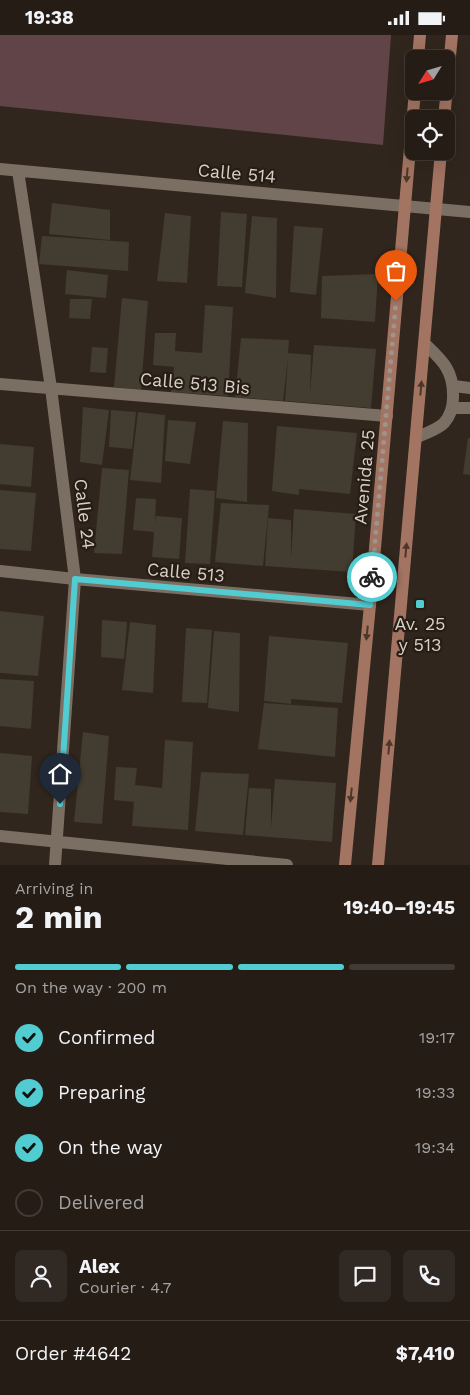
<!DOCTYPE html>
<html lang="en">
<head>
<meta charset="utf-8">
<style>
  :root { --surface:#251c16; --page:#312923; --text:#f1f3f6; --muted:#a3a1a1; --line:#423a35; --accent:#51ccd1 }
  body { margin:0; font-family:"Work Sans",sans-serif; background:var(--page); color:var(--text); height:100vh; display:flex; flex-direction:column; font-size:19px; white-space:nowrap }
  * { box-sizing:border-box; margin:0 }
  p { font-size:16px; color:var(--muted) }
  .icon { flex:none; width:28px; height:28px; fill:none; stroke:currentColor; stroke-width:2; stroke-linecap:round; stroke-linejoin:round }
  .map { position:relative; height:830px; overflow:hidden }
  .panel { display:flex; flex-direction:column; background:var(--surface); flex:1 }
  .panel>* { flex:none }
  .needle { width:32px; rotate:233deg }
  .buttons { position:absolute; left:405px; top:15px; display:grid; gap:10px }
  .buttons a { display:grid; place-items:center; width:50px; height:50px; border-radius:8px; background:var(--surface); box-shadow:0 5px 20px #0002,0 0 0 1px var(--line); font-size:25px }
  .pin { position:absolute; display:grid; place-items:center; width:42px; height:42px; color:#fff; margin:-51px -21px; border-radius:50% 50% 50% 0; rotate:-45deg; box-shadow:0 0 5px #0007 }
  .pin .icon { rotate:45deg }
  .courier { position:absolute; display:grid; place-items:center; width:50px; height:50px; margin:-25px; border:4px solid #51ccd1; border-radius:50%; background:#fff; color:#222; box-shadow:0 1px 6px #0007 }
  .summary em { font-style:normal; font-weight:700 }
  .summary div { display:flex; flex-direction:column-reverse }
  .summary { display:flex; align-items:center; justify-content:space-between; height:85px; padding:0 15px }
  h1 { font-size:32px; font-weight:700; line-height:38px }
  .bar { display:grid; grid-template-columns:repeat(4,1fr); gap:8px 5px; align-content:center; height:60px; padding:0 15px }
  .bar i { height:6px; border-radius:4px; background:var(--line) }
  .bar .current { background:var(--accent) }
  .bar p { grid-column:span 4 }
  .line { display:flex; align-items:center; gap:12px; padding:0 15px; border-top:1px solid var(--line) }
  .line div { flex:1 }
  .round { display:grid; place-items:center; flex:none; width:52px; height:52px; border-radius:8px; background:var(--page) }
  ol { padding:0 15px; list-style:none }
  li { display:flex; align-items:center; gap:15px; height:55px }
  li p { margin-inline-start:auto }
  li .icon { padding:5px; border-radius:50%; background:var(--accent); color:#111; stroke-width:4 }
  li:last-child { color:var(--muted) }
  li i { width:28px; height:28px; border:2px solid var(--line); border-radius:50% }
  .status { display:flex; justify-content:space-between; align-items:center; height:35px; padding:0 25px; background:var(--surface); direction:ltr }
  .status svg { height:14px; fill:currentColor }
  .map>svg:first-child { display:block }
  .green { fill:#614447 }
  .building { fill:#423d30 }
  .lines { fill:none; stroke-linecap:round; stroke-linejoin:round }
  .street { stroke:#7b6f64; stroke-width:12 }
  .secondary { stroke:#a27461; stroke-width:12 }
  .oneway { fill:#4c372a }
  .done { stroke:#9d948d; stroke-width:5; stroke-dasharray:0 9 }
  .route { stroke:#51ccd1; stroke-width:6 }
  .poi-dot { fill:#51ccd1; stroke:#271d13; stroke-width:2 }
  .labels { text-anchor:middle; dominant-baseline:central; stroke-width:4.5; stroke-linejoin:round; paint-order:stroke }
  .street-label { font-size:18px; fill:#d7d0ca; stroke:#271d13 }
  .poi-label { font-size:18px; fill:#d7d0ca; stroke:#271d13 }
</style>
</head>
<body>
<div class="status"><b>19:38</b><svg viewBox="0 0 49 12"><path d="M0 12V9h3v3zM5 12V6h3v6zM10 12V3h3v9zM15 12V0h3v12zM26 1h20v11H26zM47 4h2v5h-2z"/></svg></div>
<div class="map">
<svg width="470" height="830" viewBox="0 0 470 830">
  <rect width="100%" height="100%" fill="#31261d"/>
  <!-- green -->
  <path class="green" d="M0 0H391L383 110 0 71Z"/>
  <!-- building -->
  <path class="building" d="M52 168 110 175V205L49 199Z
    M221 177 247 179 242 252 217 251Z
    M165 178 191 181 187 248 157 246Z
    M252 181 277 183 276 263 245 258Z
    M294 191 323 193 316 260 290 257Z
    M42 201 129 207 128 236 39 229Z
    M67 235 108 240 106 263 65 259Z
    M378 239 375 287 321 283 322 241Z
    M122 263 148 266 141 355 114 352Z
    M70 264H92L90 284 69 283Z
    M205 270 233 272 228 361 171 357 174 332 153 330 155 298H176L175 316 202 318Z
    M241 303 289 305 288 318 311 320 310 359 314 310 376 314 371 373 285 366 288 323 283 366 235 362Z
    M92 312 108 313 106 338 90 337Z
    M83 372 109 375 102 430 80 427Z
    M111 375 136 377 132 414 109 412Z
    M138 377 165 380 161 448 130 445Z
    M168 385 196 387 190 429 165 426Z
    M223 386 248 388 247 467 216 463Z
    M277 391 357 398 350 459 299 454V460L272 456Z
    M468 403H470V440L463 439Z
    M0 409 34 412 31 452 0 449Z
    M102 433 129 435 122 519 94 518Z
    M190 454 215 456 210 529 185 528Z
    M0 455 36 458 31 516 0 514Z
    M136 463 156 464 155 489 156 481 182 483 179 524 152 522 154 497 133 495Z
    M221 468 269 470 263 531 215 527Z
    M294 474 356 479 352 537 265 531 268 483 291 485V524Z
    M0 576 44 581 38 641 0 638Z
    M102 585 127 587 124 624 101 622Z
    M130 587 156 590 153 658 122 655Z
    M186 593 212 595 207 668 182 667Z
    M214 596 240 598 239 677 208 673Z
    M269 601 348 608 342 668 291 664V669L264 666Z
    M0 644 34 646 31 694 0 691Z
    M264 668 338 673 335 722 258 714Z
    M83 697 109 701 102 789 74 787Z
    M165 705 193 707 188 795 132 791 134 767 114 765 116 732 137 733 135 750 162 753Z
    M0 718 32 721 28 779 0 777Z
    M201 737 249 739 243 800 195 796Z
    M275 744 336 748 332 807 245 800 249 753 271 754V793Z"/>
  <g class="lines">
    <!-- street -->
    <path class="street" d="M0 134 470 177
      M18 136 51 353 75 544 55 830
      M0 349 387 381
      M454 351 470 353
      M453 373H470
      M416 403C425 398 437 395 444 388 451 380 453 372 453 363 454 336 443 326 425 309
      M0 536 75 544 370 570
      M0 801 287 830"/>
    <!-- secondary -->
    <path class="secondary" d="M418 24 420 0
      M444 84 452 0
      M345 830 370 570 415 56
      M378 830 441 116"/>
  </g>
  <!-- one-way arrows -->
  <defs><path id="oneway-solid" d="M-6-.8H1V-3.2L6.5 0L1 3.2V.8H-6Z" transform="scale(1.25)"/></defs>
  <g class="oneway">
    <use href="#oneway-solid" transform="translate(407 140) rotate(95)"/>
    <use href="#oneway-solid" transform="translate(421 353) rotate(-85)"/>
    <use href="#oneway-solid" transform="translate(406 515) rotate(-85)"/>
    <use href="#oneway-solid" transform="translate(367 598) rotate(96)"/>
    <use href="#oneway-solid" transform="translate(389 712) rotate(-85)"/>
    <use href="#oneway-solid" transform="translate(351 760) rotate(96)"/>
  </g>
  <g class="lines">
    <!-- done -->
    <path class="done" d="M372 542 396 266"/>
    <!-- route -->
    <path class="route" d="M60 769 75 544 370 570 372 542"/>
  </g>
  <!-- markers -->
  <rect class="poi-dot" x="415" y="564" width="10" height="10" rx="2.5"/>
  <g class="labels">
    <!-- street labels -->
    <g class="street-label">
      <text transform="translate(237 138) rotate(5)">Calle 514</text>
      <text transform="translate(195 348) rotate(5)">Calle 513 Bis</text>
      <text transform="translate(364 442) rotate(-85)">Avenida 25</text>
      <text transform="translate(85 479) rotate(83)">Calle 24</text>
      <text transform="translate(186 537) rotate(5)">Calle 513</text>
    </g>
    <!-- poi labels -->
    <g class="poi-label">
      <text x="420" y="588">Av. 25<tspan x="420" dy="21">y 513</tspan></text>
    </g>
  </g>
</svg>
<div class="buttons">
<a><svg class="needle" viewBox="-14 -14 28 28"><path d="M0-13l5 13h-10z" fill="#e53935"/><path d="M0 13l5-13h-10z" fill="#a3a1a1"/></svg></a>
<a><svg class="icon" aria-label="locate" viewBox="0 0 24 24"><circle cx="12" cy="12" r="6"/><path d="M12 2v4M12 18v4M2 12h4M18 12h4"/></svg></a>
</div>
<div class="pin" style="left:396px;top:266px;background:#ea580c"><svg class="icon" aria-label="bag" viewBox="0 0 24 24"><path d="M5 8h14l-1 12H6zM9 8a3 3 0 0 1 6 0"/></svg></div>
<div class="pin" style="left:60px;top:769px;background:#1f2937"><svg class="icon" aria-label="home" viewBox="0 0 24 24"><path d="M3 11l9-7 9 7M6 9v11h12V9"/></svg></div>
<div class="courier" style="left:372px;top:542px"><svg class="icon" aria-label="bike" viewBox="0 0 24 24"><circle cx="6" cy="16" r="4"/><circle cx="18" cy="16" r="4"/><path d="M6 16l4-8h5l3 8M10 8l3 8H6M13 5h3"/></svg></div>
</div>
<section class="panel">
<div class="summary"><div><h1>2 min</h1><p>Arriving in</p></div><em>19:40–19:45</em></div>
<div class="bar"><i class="current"></i><i class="current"></i><i class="current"></i><i></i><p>On the way · 200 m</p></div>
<ol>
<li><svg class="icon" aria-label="check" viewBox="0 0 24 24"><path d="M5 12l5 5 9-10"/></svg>Confirmed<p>19:17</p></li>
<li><svg class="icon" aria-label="check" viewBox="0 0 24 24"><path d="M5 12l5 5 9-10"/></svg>Preparing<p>19:33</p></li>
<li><svg class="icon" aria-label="check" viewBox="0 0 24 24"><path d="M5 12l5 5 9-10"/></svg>On the way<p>19:34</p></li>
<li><i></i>Delivered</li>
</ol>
<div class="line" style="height:90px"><a class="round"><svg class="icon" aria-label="person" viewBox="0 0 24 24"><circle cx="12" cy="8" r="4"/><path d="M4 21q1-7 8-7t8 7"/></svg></a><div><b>Alex</b><p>Courier · 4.7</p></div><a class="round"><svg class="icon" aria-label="chat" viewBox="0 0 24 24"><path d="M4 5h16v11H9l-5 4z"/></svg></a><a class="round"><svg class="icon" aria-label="phone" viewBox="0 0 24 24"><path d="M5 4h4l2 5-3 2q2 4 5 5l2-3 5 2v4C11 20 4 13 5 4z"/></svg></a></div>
<div class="line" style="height:65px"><div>Order #4642</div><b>$7,410</b></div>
</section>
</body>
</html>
